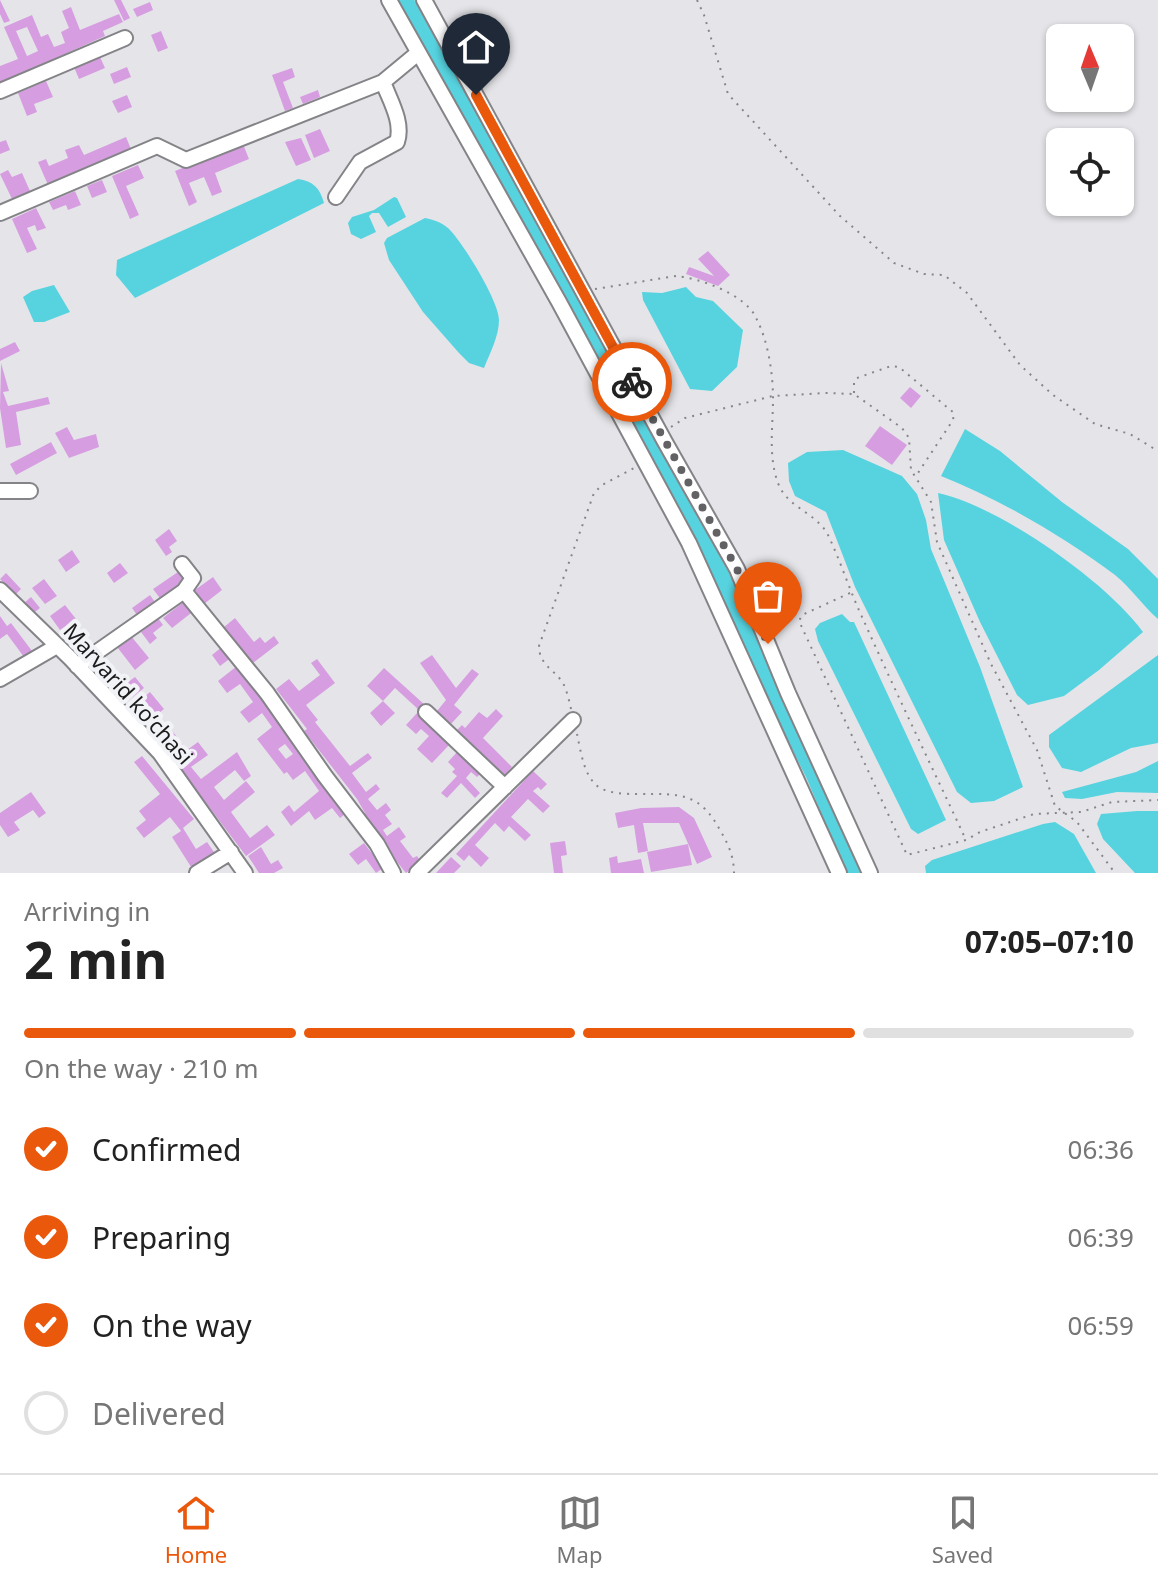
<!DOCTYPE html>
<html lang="en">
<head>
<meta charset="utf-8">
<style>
  :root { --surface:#fff; --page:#f2f2f2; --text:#222; --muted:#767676; --line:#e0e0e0; --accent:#ea580c }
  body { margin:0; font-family:"Noto Sans",sans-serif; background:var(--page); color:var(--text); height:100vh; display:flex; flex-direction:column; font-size:30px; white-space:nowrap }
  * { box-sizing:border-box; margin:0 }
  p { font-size:26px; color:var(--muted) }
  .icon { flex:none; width:44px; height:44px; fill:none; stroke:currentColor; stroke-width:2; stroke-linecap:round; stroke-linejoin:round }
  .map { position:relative; height:873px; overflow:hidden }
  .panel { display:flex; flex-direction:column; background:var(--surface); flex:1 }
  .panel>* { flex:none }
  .needle { width:52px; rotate:358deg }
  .fabs { position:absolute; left:1046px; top:24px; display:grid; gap:16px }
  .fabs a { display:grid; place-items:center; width:88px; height:88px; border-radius:12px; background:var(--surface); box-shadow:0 2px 6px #0004; font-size:40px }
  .pin { position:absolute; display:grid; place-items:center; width:68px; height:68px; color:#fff; margin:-82px -34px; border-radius:50% 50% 50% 0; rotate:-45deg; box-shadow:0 0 8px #0007 }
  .pin .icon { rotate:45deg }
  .courier { position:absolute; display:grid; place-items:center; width:80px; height:80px; margin:-40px; border:6px solid #ea580c; border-radius:50%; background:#fff; color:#222; box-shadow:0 2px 10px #0007 }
  .summary em { font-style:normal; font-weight:700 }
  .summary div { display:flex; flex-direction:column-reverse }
  .summary { display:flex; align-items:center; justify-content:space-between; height:136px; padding:0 24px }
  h1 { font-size:52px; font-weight:700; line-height:60px }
  .bar { display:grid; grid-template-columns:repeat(4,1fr); gap:12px 8px; align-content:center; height:96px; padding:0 24px }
  .bar i { height:10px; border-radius:6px; background:var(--line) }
  .bar .selected { background:var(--accent) }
  .bar p { grid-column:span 4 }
  ol { padding:0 24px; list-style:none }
  li { display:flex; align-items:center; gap:24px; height:88px }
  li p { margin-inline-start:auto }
  li .icon { padding:8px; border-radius:50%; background:var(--accent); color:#fff; stroke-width:4 }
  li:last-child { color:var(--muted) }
  li i { width:44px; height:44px; border:4px solid var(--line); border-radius:50% }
  .dock { display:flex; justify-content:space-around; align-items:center; height:112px; border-top:2px solid var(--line); background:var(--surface); font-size:22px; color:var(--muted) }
  .dock a { display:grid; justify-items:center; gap:4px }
  .dock .selected { color:var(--accent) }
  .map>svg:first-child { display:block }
  .water { fill:#57d3df }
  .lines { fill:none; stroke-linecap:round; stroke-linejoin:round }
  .river { stroke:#57d3df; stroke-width:18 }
  .building { fill:#d69ee0; fill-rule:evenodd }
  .minor-casing { stroke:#848488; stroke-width:18 }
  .path { stroke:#868688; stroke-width:2; stroke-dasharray:2 6; stroke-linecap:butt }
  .minor { stroke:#fff; stroke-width:14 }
  .done { stroke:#626264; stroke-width:8; stroke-dasharray:0 14.4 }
  .route { stroke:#ea580c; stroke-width:10 }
  .labels { text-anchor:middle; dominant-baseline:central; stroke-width:8; stroke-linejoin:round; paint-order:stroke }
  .street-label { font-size:22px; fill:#1b1b1c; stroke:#f2f3f6 }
</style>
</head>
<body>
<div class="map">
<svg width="1158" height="873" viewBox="0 0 1158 873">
  <rect width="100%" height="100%" fill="#e5e5e9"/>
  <!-- water -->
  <path class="water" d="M298 179C313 181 320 188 324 203L135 298 116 275 117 260Z
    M394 197 397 198 406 217 388 227 379 213H372L369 216 376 232 361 239 351 234 348 223 352 217 374 210Z
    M425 218C434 220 441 222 448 228 462 241 499 301 499 320 499 336 490 353 484 368L469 363 459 353 423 312 389 260 384 243 387 238Z
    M54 285 70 312 44 322H34L23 297 32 291Z
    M686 287 696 297 713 301 743 330 737 367 712 391 690 389 643 300 642 292 662 293Z
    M965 429 1000 451 1062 502 1128 549 1158 579V619C1143 606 1131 588 1115 575 1061 535 1003 501 941 476Z
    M843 450 902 476 917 494 926 520 931 549 980 667 1023 787 994 801 971 803 957 792 855 587 826 512 795 496 789 481 788 463 807 452Z
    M938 493C999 506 1107 582 1143 632L1099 670 1064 696 1028 705 1017 695 980 622 944 540Z
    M842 614 850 622H854L946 820 918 834 911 829 818 641 815 629 820 623Z
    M1158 655V743L1131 748 1081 772 1062 768 1049 747V735Z
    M1158 761V793L1117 792 1082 799 1065 798 1062 792 1136 772Z
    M1137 811H1158V873H1135L1103 839 1097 824 1101 814Z
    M1055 822 1074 834 1096 873H926L925 866 932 860 1043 824Z"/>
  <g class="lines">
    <!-- river -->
    <path class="river" d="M404 0 699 527 784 713 815 775 856 873"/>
  </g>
  <!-- building -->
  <path class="building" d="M0 0 10 21 4 23 0 14Z
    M114 0H121L130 18 124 21Z
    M150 2 153 10 137 17 133 9Z
    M71 7 80 30 119 14 123 22 103 31 105 36 0 83V66L18 59 4 27 32 15 41 37 48 34 54 47 65 43 61 32 69 28 62 11ZM27 27 38 51 27 56 16 31Z
    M161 31 168 48 158 52 151 35Z
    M100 57 105 68 79 79 74 67Z
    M127 67 131 77 114 84 110 74Z
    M292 68 295 77 283 82 293 108 285 111 272 75Z
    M46 81 53 97 34 104 37 112 27 116 18 93Z
    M318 90 320 97 303 104 300 97Z
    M127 95 132 107 118 113 112 101Z
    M320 129 330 151 314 158 305 135Z
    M126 137 131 149 48 185 38 162 46 159 49 166 68 158 65 150 79 145 84 155Z
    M301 138 311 160 296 166 285 142Z
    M6 140 10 150 0 154V142Z
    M243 144 249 159 215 173 222 192 212 196 204 177 189 183 197 202 189 206 175 171Z
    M138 165 144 178 126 186 139 215 130 219 112 176Z
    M8 170 12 177 22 173 30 191 12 199 0 174Z
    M102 180 107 192 92 198 87 186Z
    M75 191 81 205 68 210 66 205 53 210 49 202Z
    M36 208 46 228 37 231 35 225 27 228 37 249 27 253 12 219Z
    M708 251 730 275 718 286 686 274 689 267 714 276 698 259Z
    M15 342 20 351 0 361V349Z
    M1 363 9 391 3 392 8 406 48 397 50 404 16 412 21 445 6 448 0 408Z
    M910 387 921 396 911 408 900 398Z
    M880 426 907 445 892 465 865 446Z
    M67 427 74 440 96 434 99 447 69 458 55 433Z
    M51 442 57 453 16 475 10 464Z
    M169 529 177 541 169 547 172 552 166 556 155 540Z
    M72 550 80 562 66 572 58 560Z
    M120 563 128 573 114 583 107 573Z
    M178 572 187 584 162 601 153 589Z
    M6 573 21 589 15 595 0 579Z
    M213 577 222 590 204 604 195 590Z
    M44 579 57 596 45 604 32 588Z
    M150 595 157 605 139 618 132 608Z
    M31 597 40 608 31 615 23 604Z
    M186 600 195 610 172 628 163 618Z
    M65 605 76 619 60 630 50 616Z
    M0 616 7 626 11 623 32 651 24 657 7 634 0 639Z
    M158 618 163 625 153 633 157 638 150 644 141 632Z
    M235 618 254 642 260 637 265 643 274 636 279 643 253 663 224 627Z
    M131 636 149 658 135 670 117 647Z
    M223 646 232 657 220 666 212 655Z
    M432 655 456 688 472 669 479 674 454 705 462 712 451 724 437 711 446 700 420 663Z
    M317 659 335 683 306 705 318 720 315 722 350 766 368 753 372 758 352 773 366 792 376 784 380 789 368 799 377 810 386 803 391 810 385 815 392 824 383 830 387 836 399 827 406 837 400 841 413 858 417 856 421 862 406 873 360 816 365 813 357 799 304 731 307 729 276 689 289 679 299 691 320 675 311 663Z
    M237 666 345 814 340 818 332 808 315 820 309 811 291 826 281 812 289 805 294 812 319 791 305 771 293 780 287 772 284 774 257 739 272 727 262 713 249 723 240 712 253 702 240 684 227 693 218 681ZM285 744 293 754 286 759 278 749Z
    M384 668 425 705 420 711 395 688 383 701 367 686Z
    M135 677 144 688 129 700 120 688Z
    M150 692 164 709 146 724 132 707Z
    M383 701 395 713 381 726 370 713Z
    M496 709 503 716 483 738 512 767 505 775 457 730 462 725 465 728 479 712 487 718Z
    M417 713 450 744 432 763 417 749 429 736 421 729 416 734 406 725Z
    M170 728 187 750 198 742 208 755 191 767 201 779 237 752 251 776 244 781 235 770 214 787 224 800 246 781 255 792 231 812 250 838 267 825 275 835 246 856 157 738Z
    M458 751 481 773 477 777 471 772 466 778 480 793 475 798 461 783 447 798 441 793 457 776 452 772 455 769 448 762Z
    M142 756 194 819 183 828 196 849 207 842 216 855 193 870 172 837 181 831 170 817 144 838 136 828 146 820 139 811 160 794 134 762Z
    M533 771 547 784 541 790 538 787 533 791 550 806 543 813 528 799 511 817 531 835 525 841 509 826 504 832 495 823 475 845 489 858 481 867 469 855 464 861 456 854Z
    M31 792 46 813 39 818 33 810 14 822 20 830 8 837 0 825V813Z
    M679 807 694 818 712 857 697 864 679 823H643L648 851 638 853 634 825 618 828 615 813 641 808Z
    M565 841 567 855 561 856 563 873H554L550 843Z
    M364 843 383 868 376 873 366 859 358 865 349 854Z
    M688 844 692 865 651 872 647 852Z
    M261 847 271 864 278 860 283 868 274 873H259L248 856Z
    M617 856 618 863 641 859 644 873H611L609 858Z
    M451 857 461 866 454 873H436Z"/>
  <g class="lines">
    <!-- minor casing -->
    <g class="minor-casing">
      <path id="minor" d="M389 0 559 302 689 543 839 873
        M424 0 665 442 737 569 788 693 870 873
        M0 91 125 38
        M336 197 360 162 397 142C403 124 392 104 385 87
        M0 213 157 146 186 160 383 82 418 53
        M0 491H30
        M182 564 193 578 184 591
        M0 590 70 658 160 753 245 873
        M77 666 184 591 267 693 325 776 377 844 393 873
        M0 679 57 646
        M426 712 505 787
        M197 873 231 852
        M417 873 573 720"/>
    </g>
    <!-- path -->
    <path class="path" d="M697 0 704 15 728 94 840 216 894 263 924 274 944 275 967 293 1020 365 1053 395 1095 424 1130 434 1158 451
      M595 289 676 276C699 278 744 294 755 316 768 339 773 373 773 399 773 427 768 456 778 483 787 508 816 512 828 535 841 562 850 592 863 619 896 693 932 767 966 840
      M854 393V382L857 378 891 366 899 367 954 413 953 420 916 476
      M671 427 685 418 773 396 826 393 854 394 902 428 909 438 911 470 931 502 937 542 991 664 1037 750 1055 806 1077 822 1115 873
      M850 593 802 615 799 621 907 855 966 840 980 832 1034 814 1081 812 1112 802 1158 800
      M571 709C569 700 567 691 563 683 554 669 539 665 539 646L594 493 602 485 636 467
      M577 734C581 752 584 780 602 789 614 794 627 794 639 794 681 794 700 792 721 832 729 845 734 858 734 873"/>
    <!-- minor -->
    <use href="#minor" class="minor"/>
  </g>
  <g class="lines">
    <!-- done -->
    <path class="done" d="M632 382 737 569 768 644"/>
    <!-- route -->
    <path class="route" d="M476 95 632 382"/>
  </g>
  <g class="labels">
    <!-- street labels -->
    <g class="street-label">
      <text transform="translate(129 693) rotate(48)">Marvarid koʻchasi</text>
    </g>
  </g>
</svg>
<div class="fabs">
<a><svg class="needle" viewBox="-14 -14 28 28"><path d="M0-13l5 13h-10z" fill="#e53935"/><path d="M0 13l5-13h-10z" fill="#767676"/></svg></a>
<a><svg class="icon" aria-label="locate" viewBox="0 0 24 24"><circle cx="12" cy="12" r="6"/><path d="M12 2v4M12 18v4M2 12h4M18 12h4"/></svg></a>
</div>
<div class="pin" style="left:768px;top:644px;background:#ea580c"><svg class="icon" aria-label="bag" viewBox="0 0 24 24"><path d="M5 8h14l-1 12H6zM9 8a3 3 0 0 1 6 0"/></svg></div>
<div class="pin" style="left:476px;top:95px;background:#1f2937"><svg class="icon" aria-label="home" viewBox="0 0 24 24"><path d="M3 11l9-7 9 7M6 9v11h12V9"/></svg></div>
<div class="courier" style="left:632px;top:382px"><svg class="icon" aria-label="bike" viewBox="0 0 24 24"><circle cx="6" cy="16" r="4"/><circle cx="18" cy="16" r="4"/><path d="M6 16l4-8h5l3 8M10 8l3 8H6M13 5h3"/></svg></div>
</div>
<section class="panel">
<div class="summary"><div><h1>2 min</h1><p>Arriving in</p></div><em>07:05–07:10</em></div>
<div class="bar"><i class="selected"></i><i class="selected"></i><i class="selected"></i><i></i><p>On the way · 210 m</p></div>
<ol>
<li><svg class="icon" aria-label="check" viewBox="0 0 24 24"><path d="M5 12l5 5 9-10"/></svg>Confirmed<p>06:36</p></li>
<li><svg class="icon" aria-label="check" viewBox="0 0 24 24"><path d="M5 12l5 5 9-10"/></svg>Preparing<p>06:39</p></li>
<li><svg class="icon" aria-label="check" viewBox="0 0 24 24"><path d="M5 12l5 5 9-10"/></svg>On the way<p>06:59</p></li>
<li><i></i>Delivered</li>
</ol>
</section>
<nav class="dock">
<a class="selected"><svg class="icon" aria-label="home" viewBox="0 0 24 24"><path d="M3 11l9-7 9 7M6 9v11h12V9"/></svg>Home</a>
<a><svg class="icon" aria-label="map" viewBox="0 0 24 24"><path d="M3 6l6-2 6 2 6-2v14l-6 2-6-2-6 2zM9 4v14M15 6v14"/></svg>Map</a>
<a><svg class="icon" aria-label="saved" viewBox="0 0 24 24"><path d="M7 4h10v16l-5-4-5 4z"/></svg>Saved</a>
</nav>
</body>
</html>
